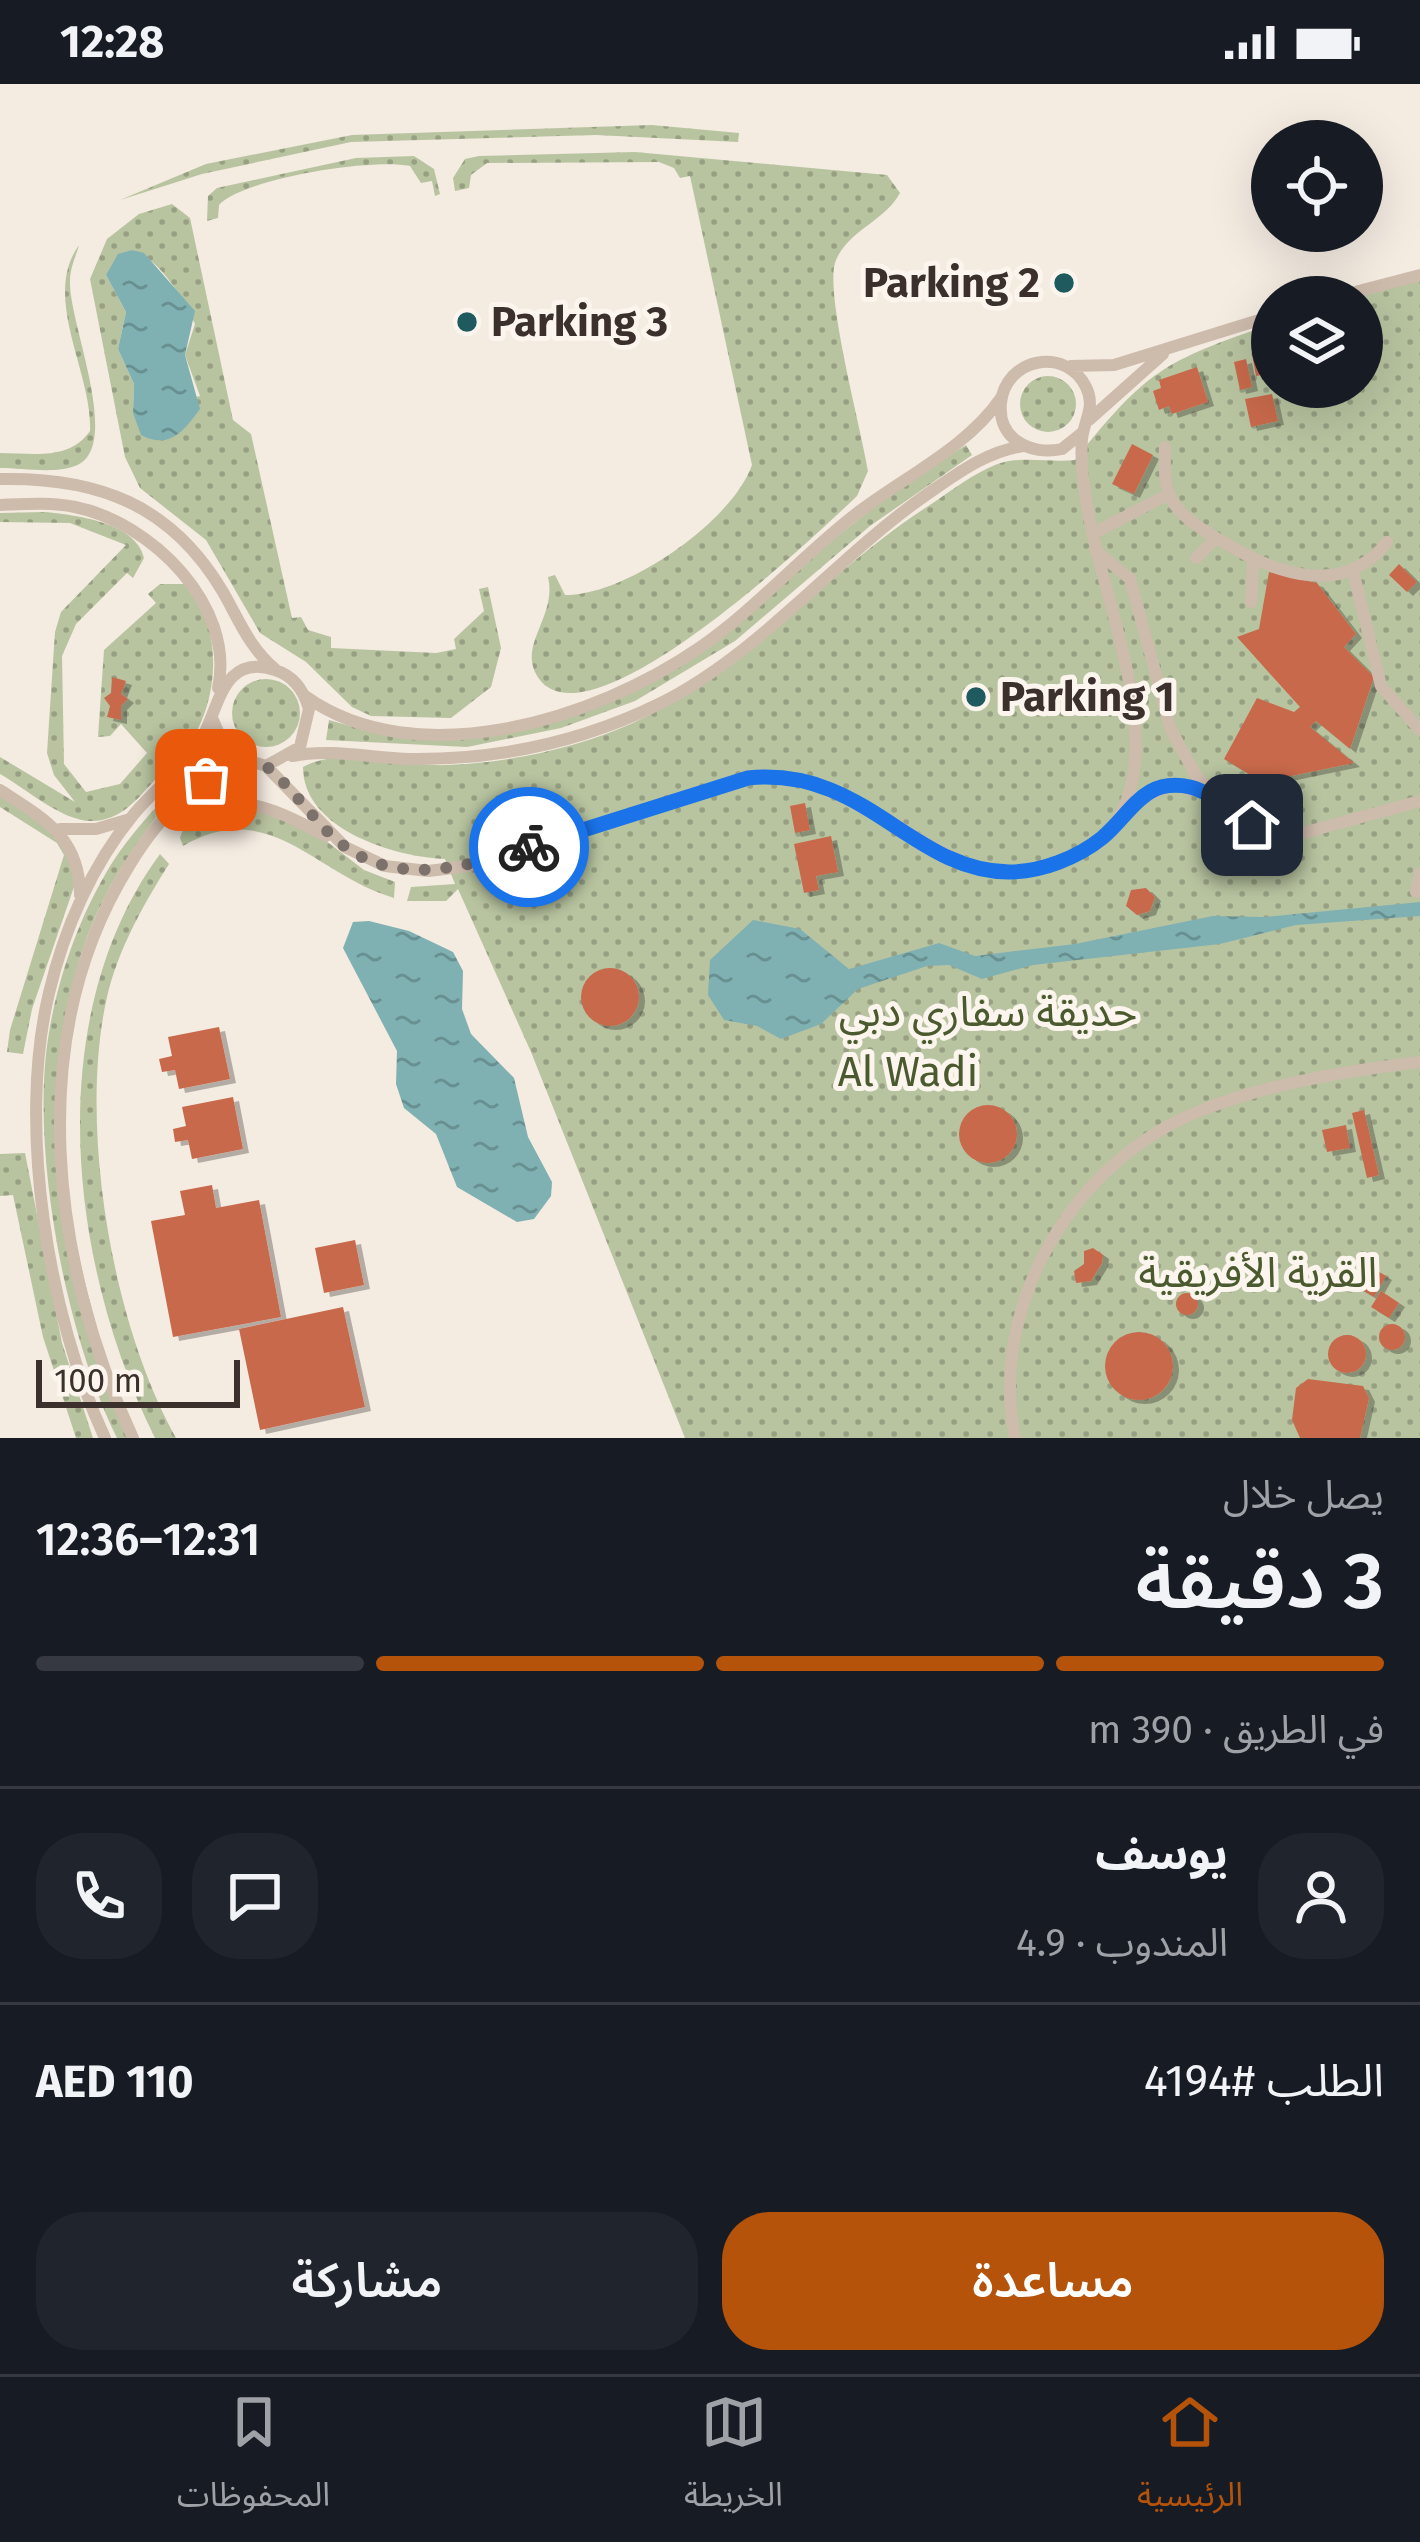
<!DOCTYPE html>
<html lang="ar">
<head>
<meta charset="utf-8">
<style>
  :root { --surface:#171b24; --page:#20242c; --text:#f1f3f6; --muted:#9ea1a6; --line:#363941; --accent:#b45309 }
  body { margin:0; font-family:"Fira Sans","Noto Sans Arabic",sans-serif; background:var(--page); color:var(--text); direction:rtl; height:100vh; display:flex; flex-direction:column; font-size:45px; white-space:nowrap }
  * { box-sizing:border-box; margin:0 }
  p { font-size:39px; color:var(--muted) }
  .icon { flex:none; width:66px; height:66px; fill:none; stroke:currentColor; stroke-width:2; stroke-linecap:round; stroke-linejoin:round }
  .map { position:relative; height:1354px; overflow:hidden; direction:ltr }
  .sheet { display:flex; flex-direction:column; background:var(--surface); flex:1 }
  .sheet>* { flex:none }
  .controls { position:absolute; left:1251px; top:36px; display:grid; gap:24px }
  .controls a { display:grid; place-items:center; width:132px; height:132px; border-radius:50%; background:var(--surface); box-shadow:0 12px 48px #0002; font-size:60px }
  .scale { position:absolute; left:36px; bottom:30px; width:204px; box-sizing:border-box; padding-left:12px; border:6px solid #3b302b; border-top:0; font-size:33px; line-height:42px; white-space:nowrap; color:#3b302b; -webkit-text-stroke:9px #fbf5ee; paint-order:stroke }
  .pin { position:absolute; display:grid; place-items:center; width:102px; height:102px; color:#fff; margin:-51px; border-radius:24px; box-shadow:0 6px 18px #0006 }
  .courier { position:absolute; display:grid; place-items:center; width:120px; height:120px; margin:-60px; border:9px solid #1a73e8; border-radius:50%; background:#fff; color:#222; box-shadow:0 3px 15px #0007 }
  .overview em { font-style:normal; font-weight:600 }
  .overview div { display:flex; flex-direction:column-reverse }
  .overview { display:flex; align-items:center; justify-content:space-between; height:204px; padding:0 36px }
  h1 { font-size:78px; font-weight:600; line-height:90px }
  .bar { display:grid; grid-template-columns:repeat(4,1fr); gap:18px 12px; align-content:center; height:144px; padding:0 36px }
  .bar i { height:15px; border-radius:9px; background:var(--line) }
  .bar .current { background:var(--accent) }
  .bar p { grid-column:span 4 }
  .line { display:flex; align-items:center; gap:30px; padding:0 36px; border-top:3px solid var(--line) }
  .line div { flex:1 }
  .round { display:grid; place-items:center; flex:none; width:126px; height:126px; border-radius:48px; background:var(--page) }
  .action { display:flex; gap:24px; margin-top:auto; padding:24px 36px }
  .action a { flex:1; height:138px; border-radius:48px; background:var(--accent); color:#fff; font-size:48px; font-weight:600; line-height:138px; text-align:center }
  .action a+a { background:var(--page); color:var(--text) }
  .status { display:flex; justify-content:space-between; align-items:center; height:84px; padding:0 60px; background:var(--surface); direction:ltr }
  .status svg { height:33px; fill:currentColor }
  .tabs { display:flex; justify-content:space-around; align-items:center; height:168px; border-top:3px solid var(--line); background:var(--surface); font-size:33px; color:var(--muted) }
  .tabs a { display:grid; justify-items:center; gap:6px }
  .tabs .current { color:var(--accent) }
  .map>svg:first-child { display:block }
  .park { fill:url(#park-dots); fill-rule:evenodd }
  .water { fill:url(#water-ripples) }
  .building { fill:#c8694b; filter:url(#shadow) }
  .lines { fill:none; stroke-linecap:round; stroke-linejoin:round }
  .street { stroke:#cdbbac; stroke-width:12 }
  .done { stroke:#7c716b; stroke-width:12; stroke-dasharray:0 21.6 }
  .route { stroke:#1a73e8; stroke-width:15 }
  .poi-dot { fill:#1f5a5e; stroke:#fbf5ee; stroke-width:4.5 }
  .labels { text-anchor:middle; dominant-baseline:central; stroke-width:10; stroke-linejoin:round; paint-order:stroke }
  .poi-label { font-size:42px; font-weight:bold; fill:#3b302b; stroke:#fbf5ee; text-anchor:start }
  .park-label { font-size:42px; fill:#4a5a2e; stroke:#fbf5ee }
</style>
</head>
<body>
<div class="status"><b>12:28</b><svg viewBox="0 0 49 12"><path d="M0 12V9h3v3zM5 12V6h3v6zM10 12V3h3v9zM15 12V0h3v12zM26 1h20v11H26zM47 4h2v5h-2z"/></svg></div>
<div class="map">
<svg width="1420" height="1354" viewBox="0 0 1420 1354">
  <defs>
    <pattern id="park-dots" width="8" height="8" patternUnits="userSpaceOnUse" patternTransform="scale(3)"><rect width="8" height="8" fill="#b8c4a0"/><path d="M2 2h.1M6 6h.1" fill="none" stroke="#97a083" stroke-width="1.8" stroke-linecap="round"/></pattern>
    <pattern id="water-ripples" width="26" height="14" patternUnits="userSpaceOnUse" patternTransform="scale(3)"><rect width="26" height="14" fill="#7fb0b2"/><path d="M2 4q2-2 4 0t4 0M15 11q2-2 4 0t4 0" fill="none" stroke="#699091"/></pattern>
    <filter id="shadow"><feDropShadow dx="6" dy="4" stdDeviation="0" flood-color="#0004"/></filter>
  </defs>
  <rect width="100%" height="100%" fill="#f4ebe1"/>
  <!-- park -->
  <path class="park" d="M652 41 739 49 738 58 596 51 351 58 202 90 120 116 206 80 352 51Z
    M635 68 887 91 900 109C885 137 849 146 836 176 823 205 862 347 868 387L857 412C819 448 578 679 535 588 521 558 557 531 548 493L555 491 565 511C625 512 732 438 752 381L690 92 680 94 674 84 659 78 487 79 471 91 469 104 455 107 453 94 465 75 479 72Z
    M414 72 434 85 440 110 435 112 432 97 421 99 410 82C373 74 244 94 219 121L218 134 207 137 208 112 217 104 356 74Z
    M172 120 190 134 233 336 251 350 292 534 301 533 308 546 331 553V564L436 569 456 565 454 555 484 527 479 505 488 503 501 564 491 603 451 634 371 632 352 623 306 578 260 549 206 456 140 404 125 373 90 195 107 155 139 130ZM132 166C158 173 184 215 195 240L185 271 200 312 133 329 134 300 118 265 126 228 106 191Z
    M79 161C76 172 70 184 70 197 68 238 124 364 75 382 54 390 22 384 0 384V369C34 369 69 377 90 347 93 289 41 214 79 161Z
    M1420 193V1354H685L531 968 458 805 446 817H407L411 803 455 800 445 775C396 773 303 746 303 683 342 661 404 683 447 681 507 679 578 664 633 639 748 587 827 486 933 419 952 406 973 390 995 381 1020 371 1049 379 1075 376 1147 286 1164 277 1272 240V303H1362V213H1354Z
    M1020 320a28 28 0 1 1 56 0a28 28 0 1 1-56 0Z
    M966 361 972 371 870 442 735 557 635 617 561 644 467 663 326 656 329 636 375 649 422 652 557 633 670 586 889 411Z
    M45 428C75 431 136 438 144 474L133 494 127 489 76 540 62 572 64 680 86 708 120 700 147 669 121 640 110 652 98 653 104 566 156 519 148 510 160 500H185C225 541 220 622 185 665 176 677 163 687 152 699 135 718 119 737 91 737 62 737 25 704 0 690V673L75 718 54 691 47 669 55 548 61 528 126 461 70 439 0 438V429Z
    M232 629a34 34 0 1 1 68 0a34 34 0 1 1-68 0Z
    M210 661 221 674C183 695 151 738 128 773 9 954 70 1165 130 1354H117C67 1253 34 1082 46 970 53 908 75 842 106 789 135 739 176 706 210 661Z
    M0 710 54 746 77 794 32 925 23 970 7 968 10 946 64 771 57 759 0 723Z
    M236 718 295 733 364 786 395 798 394 814C314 790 270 712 183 762L180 754C188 728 212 723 236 718Z
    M160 770 169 780C143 821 118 866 107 913 78 1041 112 1240 176 1354H155C69 1181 40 933 160 770Z
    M25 1069 62 1259 93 1354H76L43 1253 13 1111 0 1112V1070Z"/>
  <!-- water -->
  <path class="water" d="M132 166 144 169 195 227 185 271 200 325C184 347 169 366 141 351L133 329 134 300 118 265 126 228 106 191 118 170Z
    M1420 818V832L1296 841 1220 860 1033 881 982 895 949 881 927 882 858 905 821 940 781 955 757 942 724 936 708 911 710 876 753 836 800 845 849 885 939 859 975 872 1075 860 1213 832 1264 833Z
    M369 837 409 847 453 868 463 887 462 925 471 950 514 994 528 1053 552 1098 551 1112 534 1135 517 1138 457 1103 436 1050 404 1024 396 1000 397 967 343 864 353 838Z"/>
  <!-- building -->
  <path class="building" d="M1272 266V289L1256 292 1252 270Z
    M1246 275 1252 303 1240 306 1234 278Z
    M1197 283 1208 318 1172 330 1169 322 1159 326 1153 307 1161 304 1159 296Z
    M1272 310 1278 337 1251 343 1245 315Z
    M1132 360 1153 371 1134 410 1112 400Z
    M1399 480 1417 498 1407 508 1389 491Z
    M1269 488 1317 499 1356 550 1344 563 1374 593 1350 665 1316 637 1310 643 1354 679 1262 698 1224 675 1257 614 1294 628 1300 623 1237 553 1259 545Z
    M112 593 126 597 121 610 128 615 121 622V636L107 633 110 622 104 614 111 609Z
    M805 719 810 746 795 749 790 722Z
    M831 752 838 788 816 792 819 806 804 809 794 760Z
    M1146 804 1155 813 1150 827 1137 831 1126 822 1131 806Z
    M581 913a29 29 0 1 1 58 0a29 29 0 1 1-58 0Z
    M219 943 230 995 179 1005 175 986 162 988 159 975 172 972 168 953Z
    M233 1013 243 1065 192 1075 188 1056 175 1058 173 1045 186 1042 182 1023Z
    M959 1050a29 29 0 1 1 58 0a29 29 0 1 1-58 0Z
    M1364 1026 1379 1091 1367 1094 1352 1029Z
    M1346 1041 1350 1064 1327 1068 1322 1046Z
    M212 1101 216 1124 259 1116 281 1233 173 1253 151 1137 185 1131 180 1107Z
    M355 1156 364 1201 324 1209 315 1164Z
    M1093 1164 1103 1171 1102 1179 1091 1197 1076 1199 1074 1187 1084 1180V1167Z
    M1369 1182 1386 1192 1374 1213 1357 1203Z
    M1381 1207 1399 1219 1389 1234 1371 1223Z
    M1176 1220a11 11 0 1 1 22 0a11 11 0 1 1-22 0Z
    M343 1223 365 1323 260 1346 239 1245Z
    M1379 1253a13 13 0 1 1 26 0a13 13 0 1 1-26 0Z
    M1105 1282a34 34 0 1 1 68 0a34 34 0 1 1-68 0Z
    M1328 1270a19 19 0 1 1 38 0a19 19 0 1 1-38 0Z
    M1308 1295 1363 1302 1369 1314 1360 1354H1300L1292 1336 1296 1304Z"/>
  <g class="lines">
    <!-- street -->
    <path class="street" d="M1336 213 1420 191
      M1071 282 1114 281 1272 232
      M1089 336 1163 270
      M1165 363C1165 382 1163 402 1173 418 1184 436 1208 449 1225 459 1276 490 1344 514 1387 458
      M0 395C97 393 171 420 223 508 239 536 249 563 275 585
      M0 421C25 420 50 418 75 423 151 438 236 522 218 604
      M1092 450 1169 410
      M1095 466 1130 495 1171 646 1197 693 1232 729 1264 745 1303 749 1420 717
      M1196 474 1216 454
      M1353 487 1381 602 1420 646
      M1251 518 1253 476
      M305 612C417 692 596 635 699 564 754 526 799 475 852 433 900 395 966 365 1001 314
      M292 672C332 664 370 674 410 675 497 676 581 658 659 620 761 569 833 476 926 411 957 390 985 368 1023 362
      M266 682 345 763 385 782 428 787 469 782 748 694C872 681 929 805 1034 785 1211 751 1107 542 1088 427 1084 404 1080 379 1082 355 1084 336 1096 323 1086 303 1066 262 1005 274 1001 319 997 355 1031 372 1062 365L1082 349
      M0 706C43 734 80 753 80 811
      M1131 719 1171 701 1206 709
      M170 728C241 711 263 718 326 752
      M60 745H96L130 735
      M1416 808 1420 789
      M105 1354C48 1231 17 1042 49 909 64 845 92 781 134 730 153 707 178 688 196 664 219 634 218 567 275 586 294 592 304 607 309 625L300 663 266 682 228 670 212 634
      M133 1354C51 1178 23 953 129 782 159 733 195 693 252 681
      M1015 1354C988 1221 1073 1079 1197 1028 1265 1000 1347 987 1420 978"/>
  </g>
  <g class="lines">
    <!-- done -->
    <path class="done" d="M206 696 266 682C290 702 307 727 329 749 387 807 462 784 529 763"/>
    <!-- route -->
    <path class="route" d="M529 763 748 694C865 682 911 787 1009 788 1041 788 1077 774 1102 754 1132 729 1143 693 1190 703 1215 709 1230 731 1252 741"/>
  </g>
  <!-- markers -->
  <g class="poi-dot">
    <circle cx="1064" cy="199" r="12"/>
    <circle cx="467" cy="238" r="12"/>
    <circle cx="976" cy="613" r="12"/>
  </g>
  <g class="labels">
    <!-- poi labels -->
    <g class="poi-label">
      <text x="1040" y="199" text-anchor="end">Parking 2</text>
      <text x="491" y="238">Parking 3</text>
      <text x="1000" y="613">Parking 1</text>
    </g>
    <!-- park labels -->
    <g class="park-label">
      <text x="988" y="928">حديقة سفاري دبي</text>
      <text x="908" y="988">Al Wadi</text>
      <text x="1258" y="1189">القرية الأفريقية</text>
    </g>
  </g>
</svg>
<div class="controls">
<a><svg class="icon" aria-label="locate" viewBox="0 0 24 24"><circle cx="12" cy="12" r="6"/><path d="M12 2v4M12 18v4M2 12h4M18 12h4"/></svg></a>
<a><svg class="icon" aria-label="layers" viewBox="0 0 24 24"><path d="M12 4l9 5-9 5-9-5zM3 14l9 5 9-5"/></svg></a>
</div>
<div class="scale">100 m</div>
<div class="pin" style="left:206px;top:696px;background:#ea580c"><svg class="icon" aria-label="bag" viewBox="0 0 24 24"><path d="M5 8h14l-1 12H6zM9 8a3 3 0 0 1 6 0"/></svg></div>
<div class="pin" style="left:1252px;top:741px;background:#1f2937"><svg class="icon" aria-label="home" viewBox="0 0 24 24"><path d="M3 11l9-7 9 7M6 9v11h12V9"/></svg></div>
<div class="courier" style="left:529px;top:763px"><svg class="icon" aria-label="bike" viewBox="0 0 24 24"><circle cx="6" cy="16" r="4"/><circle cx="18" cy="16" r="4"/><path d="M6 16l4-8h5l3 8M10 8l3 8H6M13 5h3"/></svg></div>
</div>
<section class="sheet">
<div class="overview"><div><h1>3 دقيقة</h1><p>يصل خلال</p></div><em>12:31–12:36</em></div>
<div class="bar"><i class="current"></i><i class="current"></i><i class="current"></i><i></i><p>في الطريق · 390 m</p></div>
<div class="line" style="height:216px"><a class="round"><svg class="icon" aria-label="person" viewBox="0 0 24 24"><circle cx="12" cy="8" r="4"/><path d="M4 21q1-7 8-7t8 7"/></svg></a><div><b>يوسف</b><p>المندوب · 4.9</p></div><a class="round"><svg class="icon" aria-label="chat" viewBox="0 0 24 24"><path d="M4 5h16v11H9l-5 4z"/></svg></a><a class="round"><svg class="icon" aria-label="phone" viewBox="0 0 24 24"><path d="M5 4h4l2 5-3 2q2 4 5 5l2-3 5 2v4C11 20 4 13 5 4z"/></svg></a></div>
<div class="line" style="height:156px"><div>الطلب #4194</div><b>AED 110</b></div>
<div class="action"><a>مساعدة</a><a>مشاركة</a></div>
</section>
<nav class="tabs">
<a class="current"><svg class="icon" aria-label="home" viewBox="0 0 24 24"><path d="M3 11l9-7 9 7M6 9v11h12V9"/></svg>الرئيسية</a>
<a><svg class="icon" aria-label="map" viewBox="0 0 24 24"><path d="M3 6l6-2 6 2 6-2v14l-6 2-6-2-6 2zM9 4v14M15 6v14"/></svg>الخريطة</a>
<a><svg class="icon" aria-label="saved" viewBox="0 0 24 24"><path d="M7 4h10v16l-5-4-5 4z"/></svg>المحفوظات</a>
</nav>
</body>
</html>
